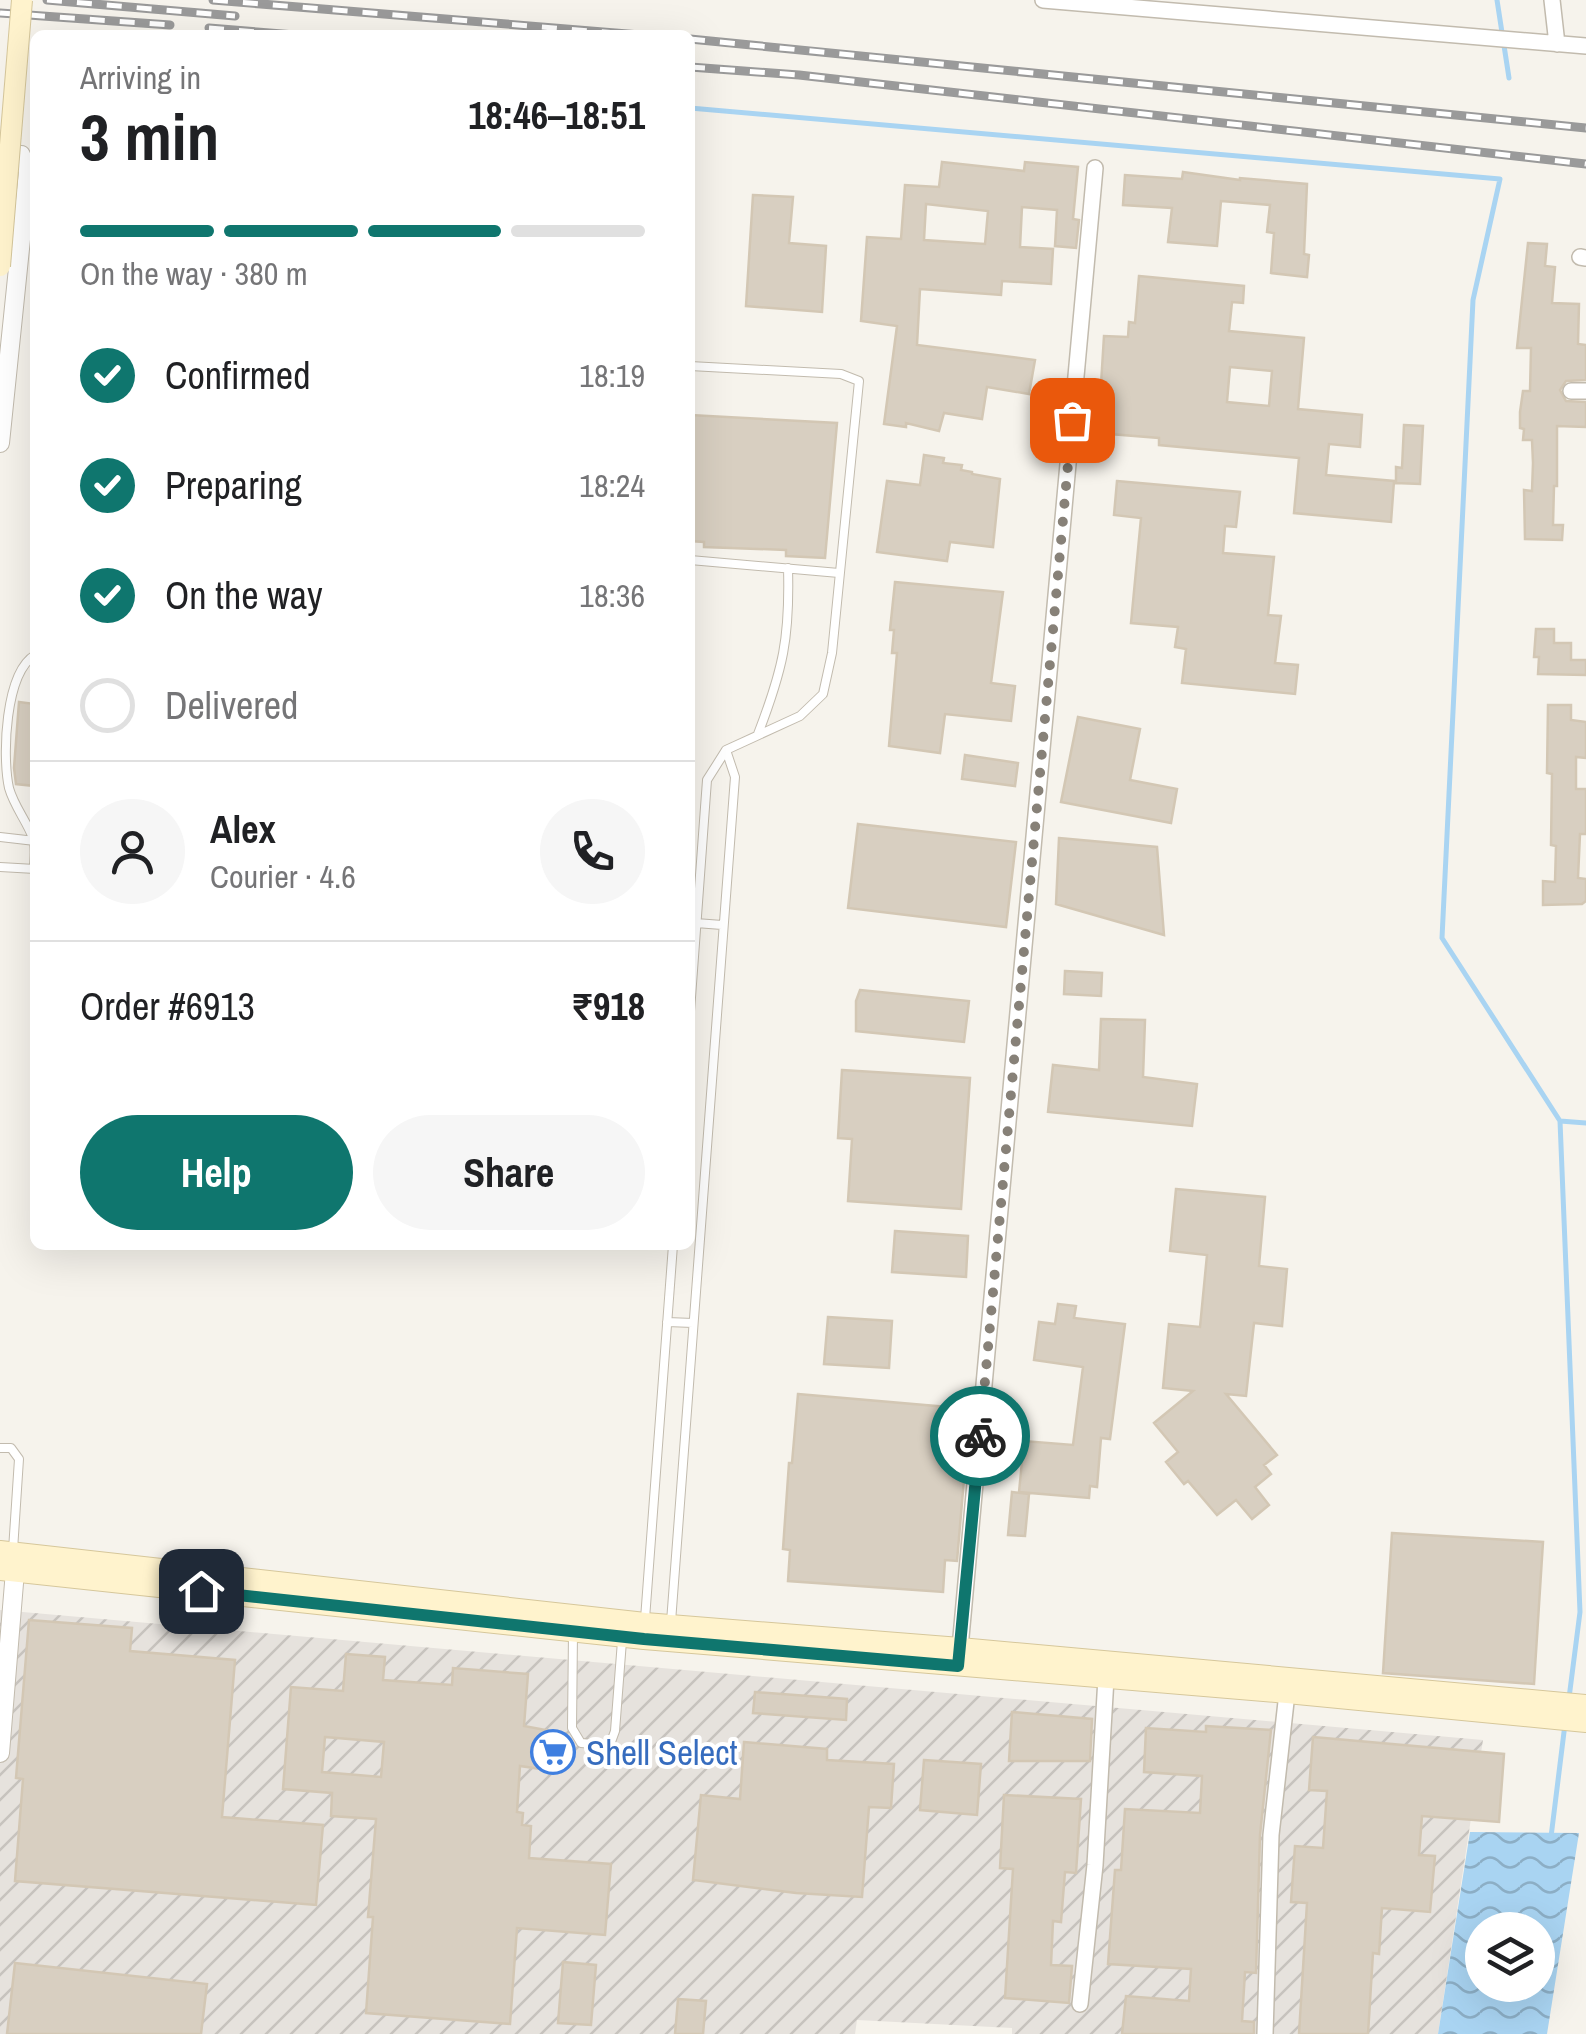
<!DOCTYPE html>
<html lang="en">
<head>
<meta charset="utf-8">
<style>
  :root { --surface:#fff; --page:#f6f6f6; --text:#202124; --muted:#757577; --line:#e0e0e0; --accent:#0f766e }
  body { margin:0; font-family:"Archivo Narrow",sans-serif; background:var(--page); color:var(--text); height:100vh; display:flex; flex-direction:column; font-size:38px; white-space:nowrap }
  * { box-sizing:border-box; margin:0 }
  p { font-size:32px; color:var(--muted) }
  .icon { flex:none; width:55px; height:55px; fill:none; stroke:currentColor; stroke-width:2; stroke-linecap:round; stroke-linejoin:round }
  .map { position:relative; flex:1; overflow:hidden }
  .panel { position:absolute; left:30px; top:30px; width:665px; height:1220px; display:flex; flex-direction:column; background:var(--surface); border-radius:15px; box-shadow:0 10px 40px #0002 }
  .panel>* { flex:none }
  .buttons { position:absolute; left:1465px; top:1912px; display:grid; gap:20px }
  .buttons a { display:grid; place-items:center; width:90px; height:90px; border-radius:50%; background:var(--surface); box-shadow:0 10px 40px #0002; font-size:50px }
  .pin { position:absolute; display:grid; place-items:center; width:85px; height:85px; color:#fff; margin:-42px; border-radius:20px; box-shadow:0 5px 15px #0006 }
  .courier { position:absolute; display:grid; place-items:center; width:100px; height:100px; margin:-50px; border:8px solid #0f766e; border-radius:50%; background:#fff; color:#222; box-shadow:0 2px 12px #0007 }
  .head em { font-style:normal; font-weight:700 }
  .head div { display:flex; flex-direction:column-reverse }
  .head { display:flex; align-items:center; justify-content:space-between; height:170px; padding:0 50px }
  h1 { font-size:65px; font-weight:700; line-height:75px }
  .bar { display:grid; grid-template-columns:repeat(4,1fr); gap:15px 10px; align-content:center; height:120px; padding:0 50px }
  .bar i { height:12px; border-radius:8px; background:var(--line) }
  .bar .selected { background:var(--accent) }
  .bar p { grid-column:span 4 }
  .line { display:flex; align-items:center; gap:25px; padding:0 50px; border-top:2px solid var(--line) }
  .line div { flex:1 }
  .round { display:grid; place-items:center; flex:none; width:105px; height:105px; border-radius:52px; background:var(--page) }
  ol { padding:0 50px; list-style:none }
  li { display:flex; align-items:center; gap:30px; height:110px }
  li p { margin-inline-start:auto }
  li .icon { padding:10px; border-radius:50%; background:var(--accent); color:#fff; stroke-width:4 }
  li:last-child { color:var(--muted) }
  li i { width:55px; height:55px; border:5px solid var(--line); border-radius:50% }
  .button { display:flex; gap:20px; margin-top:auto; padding:20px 50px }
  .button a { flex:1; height:115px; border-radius:60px; background:var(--accent); color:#fff; font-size:40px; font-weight:700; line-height:115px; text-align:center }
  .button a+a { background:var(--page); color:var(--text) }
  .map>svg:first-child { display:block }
  .industrial { fill:url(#industrial-furrows) }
  .water { fill:url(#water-waves); fill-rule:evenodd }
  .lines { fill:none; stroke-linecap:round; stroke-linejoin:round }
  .stream { stroke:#a9d4f2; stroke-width:5 }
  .building { fill:#d8cfc1; stroke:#d3c7b4; stroke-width:2.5; fill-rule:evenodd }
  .service-casing { stroke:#c2bbae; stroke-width:10 }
  .minor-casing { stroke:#c2bbae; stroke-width:18 }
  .tertiary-casing { stroke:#c2bbae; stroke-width:20 }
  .secondary-casing { stroke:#d6c79b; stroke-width:22 }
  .service { stroke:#fff; stroke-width:8 }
  .minor { stroke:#fff; stroke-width:15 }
  .tertiary { stroke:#fff; stroke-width:18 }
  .secondary { stroke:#fff3cd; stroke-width:20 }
  .rail-casing { stroke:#9a9a9a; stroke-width:9 }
  .rail { stroke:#fff; stroke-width:5; stroke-dasharray:15; stroke-linecap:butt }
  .secondary-bridge-casing { stroke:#d6c79b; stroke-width:22; stroke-linecap:butt }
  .secondary-bridge { stroke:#fff3cd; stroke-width:20 }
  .done { stroke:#878178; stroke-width:10; stroke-dasharray:0 18 }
  .route { stroke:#0f766e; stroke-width:12 }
  .labels { text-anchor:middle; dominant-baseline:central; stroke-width:8; stroke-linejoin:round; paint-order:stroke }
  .shop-label { font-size:35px; fill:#366cbe; stroke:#fff; text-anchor:start }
</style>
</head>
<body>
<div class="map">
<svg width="1586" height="2034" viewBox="0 0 1586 2034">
  <defs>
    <pattern id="industrial-furrows" width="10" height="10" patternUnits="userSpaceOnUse" patternTransform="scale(2.5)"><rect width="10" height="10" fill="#e6e2dd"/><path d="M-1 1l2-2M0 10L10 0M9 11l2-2" fill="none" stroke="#c7c3be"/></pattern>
    <pattern id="water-waves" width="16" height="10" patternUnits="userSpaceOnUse" patternTransform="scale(2.5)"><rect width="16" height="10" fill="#a9d4f2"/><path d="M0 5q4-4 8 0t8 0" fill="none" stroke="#8caec5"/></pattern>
  </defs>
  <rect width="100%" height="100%" fill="#f6f3ec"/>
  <!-- industrial -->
  <path class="industrial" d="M0 1610 1483 1740 1438 2034H1012V2028L857 2020 855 2034H0Z"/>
  <!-- water -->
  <path class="water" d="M1470 1832 1579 1833 1547 2034H1438ZM1538 1930V1985H1482V1930Z"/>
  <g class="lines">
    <!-- stream -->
    <path class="stream" d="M1497 0 1509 78
      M690 108 1500 179 1473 300 1442 938 1560 1121 1580 1612 1569 1698
      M1560 1121 1586 1123
      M1551 1837 1565 1724"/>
  </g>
  <!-- building -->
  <path class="building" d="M942 162 1024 171 1025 162 1078 167 1073 219 1079 220 1076 248 1055 246 1057 210 1022 207 1020 247 1053 249 1051 284 1002 281 1001 295 920 289 917 345 1035 360 1029 394 987 387 982 419 944 413 939 431 906 423V427L884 424 897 326 861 321 867 237 901 239 905 185 939 187ZM926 204 988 211 985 244 924 240Z
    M1183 172 1240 180V178L1307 184 1304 254 1309 255 1307 277 1271 273 1274 233 1267 232 1270 205 1221 201 1217 246 1168 242 1172 208 1123 205 1125 175 1182 179Z
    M753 195 793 197 789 243 826 246 822 312 746 306Z
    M1528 243 1547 244 1545 266 1555 267 1552 303 1579 304 1578 344 1586 345V380L1566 381 1560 390 1566 401 1586 402V427L1557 426V486H1554L1553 525H1563L1562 540 1525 539 1524 490 1532 491 1533 463 1532 440H1523L1524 429 1520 428V412L1523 391H1530L1531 348H1517Z
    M1139 276 1244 286 1243 303 1232 302 1229 331 1304 338 1298 409 1362 415 1360 447 1329 444 1326 475 1394 481 1391 522 1294 513 1299 458 1159 445V438L1098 433 1104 336 1128 337 1129 322 1135 323ZM1230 367 1272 371 1269 406 1227 402Z
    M690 415 837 423 825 558 786 556V550L704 547V542L690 541Z
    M1404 425 1423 426 1420 484 1396 483V467L1402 468Z
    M924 455 944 458 943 463 962 465 961 470 972 472V474L1000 479 993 547 950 542 947 561 877 552 887 481 920 485Z
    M1117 481 1240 492 1236 527 1225 526 1223 553 1274 557 1268 615 1281 616 1275 663 1298 665 1295 694 1182 683 1186 649 1175 647 1178 627 1131 623 1141 518 1114 515Z
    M895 582 1003 592 991 683 1015 686 1011 721 945 714 940 753 889 746 897 653H892L894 630H890Z
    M1536 629H1554V643H1571V660H1586V675L1538 674 1539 657H1534Z
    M19 702 35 704V786L16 784 14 768Z
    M1548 705H1571V720L1586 722V758L1576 757V789H1586V834H1580L1578 878 1586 879V901L1582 904 1543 905V881L1555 882 1556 846 1551 845 1552 774 1547 773Z
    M1078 717 1140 729 1130 780 1177 789 1171 823 1061 802Z
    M965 755 1018 763 1015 786 962 779Z
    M858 824 1016 842 1006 927 848 908Z
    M1059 838 1157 847 1164 935 1056 904Z
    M1065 971 1102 973 1101 996 1064 994Z
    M860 990 969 1001 964 1042 856 1031V1001Z
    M1101 1019 1145 1020 1143 1077 1197 1084 1192 1126 1048 1112 1053 1065 1099 1070Z
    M842 1070 970 1078 961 1209 848 1201 852 1139 838 1138Z
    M1176 1189 1265 1197 1259 1266 1287 1269 1282 1326 1254 1323 1246 1396 1226 1394 1277 1455 1264 1465 1271 1474 1255 1487 1269 1505 1252 1519 1236 1500 1217 1515 1188 1481 1184 1484 1166 1462 1178 1452 1154 1423 1193 1391 1163 1388 1169 1324 1200 1327 1207 1255 1170 1251Z
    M895 1231 968 1236 966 1277 892 1272Z
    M1058 1304 1076 1306 1074 1318 1125 1324 1110 1439 1101 1438 1097 1487 1090 1486 1089 1498 1019 1492 1024 1441 1073 1445 1083 1367 1034 1360 1039 1322 1055 1324Z
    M828 1317 892 1321 889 1368 824 1364Z
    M798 1394 970 1409 957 1561 945 1560 943 1592 788 1581 790 1550 783 1549 789 1463H792Z
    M1012 1492 1029 1494 1025 1536 1008 1535Z
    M1392 1533 1543 1542 1534 1684 1383 1673Z
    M29 1620 132 1628 130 1651 235 1660 222 1817 323 1825 316 1905 15 1881 23 1779 16 1778Z
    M346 1654 385 1657 383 1680 452 1685 453 1668 528 1674 524 1726 567 1734 561 1772 520 1766 517 1812 523 1813 522 1825 531 1826 529 1858 611 1864 605 1935 517 1928 510 2024 366 2013 373 1917H368L376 1819 331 1816 332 1793 283 1789 291 1687 343 1691ZM325 1737 384 1742 381 1777 322 1772Z
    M755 1692 847 1699 846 1720 753 1713Z
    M1012 1712 1092 1719 1090 1761H1009Z
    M1206 1726 1271 1730 1260 1835 1256 1973 1245 1972 1242 2021 1254 2022V2034H1122L1126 1996 1189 2001 1191 1969 1108 1964 1115 1870H1121L1125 1809 1200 1813 1202 1776 1144 1772 1146 1728 1206 1732Z
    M1313 1737 1504 1754 1499 1822 1422 1816 1419 1855 1435 1856 1430 1912 1382 1908 1379 1954 1373 1953 1368 2034H1299L1307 1903 1291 1902 1295 1846 1323 1848 1327 1791 1309 1790Z
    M744 1742 827 1749V1760L894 1764 891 1808 869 1807 862 1897 796 1893 693 1880 701 1795 740 1799Z
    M924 1760 981 1764 977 1815 920 1810Z
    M1004 1795 1081 1799 1076 1873 1065 1872 1061 1922 1053 1921 1051 1965 1072 1966 1069 2003 1005 1998 1013 1869 1000 1868Z
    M563 1962 596 1965 591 2025 558 2023Z
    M15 1963 207 1984 201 2034H7Z
    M678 1999 706 2001 703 2034H675Z"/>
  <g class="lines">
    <!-- service casing -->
    <g class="service-casing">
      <path id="service" d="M690 366 841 374 859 381 832 653 823 694 800 716 726 750 707 780 690 1011
        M690 560 839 573
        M758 734C783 669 790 638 788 568
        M0 837 35 841
        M0 867 35 869
        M34 869C34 859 36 847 33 838 26 820 14 806 9 788 2 756 5 673 35 655
        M696 923 722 925
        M667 1322 693 1323
        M0 1448H11L19 1459 13 1550
        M645 1619 673 1245
        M671 1622 735 777 726 750
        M573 1633 572 1728 581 1743 604 1745 611 1742 615 1731 622 1641"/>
    </g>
    <!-- minor casing -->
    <g class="minor-casing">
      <path id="minor" d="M1043 0 1586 46
        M1552 0 1557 44
        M1580 257 1586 258
        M1571 391H1586
        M960 1648 1095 168
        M1080 2004 1095 1865 1106 1678
        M1265 2034 1271 1835 1287 1693"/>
    </g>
    <!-- tertiary casing -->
    <g class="tertiary-casing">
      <path id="tertiary" d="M0 443 28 171 21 155H0
        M0 1753 15 1571"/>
    </g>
    <!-- secondary casing -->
    <g class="secondary-casing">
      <path id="secondary" d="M0 1551 645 1623 960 1648 1586 1705
        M0 1570 644 1639 1287 1693 1586 1722"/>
    </g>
    <!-- service -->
    <use href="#service" class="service"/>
    <!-- minor -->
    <use href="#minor" class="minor"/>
    <!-- tertiary -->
    <use href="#tertiary" class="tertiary"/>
    <!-- secondary -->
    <use href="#secondary" class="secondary"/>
    <!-- rail casing -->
    <g class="rail-casing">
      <path id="rail" d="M47 0 235 16
        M213 0 640 35
        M0 13 170 25
        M209 28 295 35
        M690 39 1586 128
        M690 67 799 75 1586 164"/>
    </g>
    <!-- rail -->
    <use href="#rail" class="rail"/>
    <!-- secondary-bridge casing -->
    <g class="secondary-bridge-casing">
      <path id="secondary-bridge" d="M0 266 22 0"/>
    </g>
    <!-- secondary-bridge -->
    <use href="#secondary-bridge" class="secondary-bridge"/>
  </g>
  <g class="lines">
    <!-- done -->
    <path class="done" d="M980 1436 1072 420"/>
    <!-- route -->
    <path class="route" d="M201 1591 644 1639 958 1666 980 1436"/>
  </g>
  <!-- icons -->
  <defs>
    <g id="supermarket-ring" transform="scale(2.25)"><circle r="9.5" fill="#fff" stroke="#3f7fe0" stroke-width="1.5"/><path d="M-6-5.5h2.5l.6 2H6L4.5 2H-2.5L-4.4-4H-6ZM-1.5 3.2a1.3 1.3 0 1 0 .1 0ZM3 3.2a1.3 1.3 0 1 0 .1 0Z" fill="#3f7fe0"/></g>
  </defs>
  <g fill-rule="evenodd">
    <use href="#supermarket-ring" x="553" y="1752"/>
  </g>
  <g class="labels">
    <!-- shop labels -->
    <g class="shop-label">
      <text x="586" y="1752">Shell Select</text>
    </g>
  </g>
</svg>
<div class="buttons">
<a><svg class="icon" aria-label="layers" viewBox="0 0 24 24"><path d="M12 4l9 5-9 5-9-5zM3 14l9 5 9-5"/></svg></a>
</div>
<div class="pin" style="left:1072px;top:420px;background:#ea580c"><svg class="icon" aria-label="bag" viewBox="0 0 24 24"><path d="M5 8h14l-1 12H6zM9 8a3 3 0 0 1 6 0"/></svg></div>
<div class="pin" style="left:201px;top:1591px;background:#1f2937"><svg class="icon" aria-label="home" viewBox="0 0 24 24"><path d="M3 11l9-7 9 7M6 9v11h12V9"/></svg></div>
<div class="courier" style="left:980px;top:1436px"><svg class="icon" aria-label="bike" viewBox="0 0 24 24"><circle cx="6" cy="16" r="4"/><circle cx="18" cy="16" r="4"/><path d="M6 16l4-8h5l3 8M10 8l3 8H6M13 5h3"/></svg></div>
<section class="panel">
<div class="head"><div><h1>3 min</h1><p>Arriving in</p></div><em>18:46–18:51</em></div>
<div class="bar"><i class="selected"></i><i class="selected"></i><i class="selected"></i><i></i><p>On the way · 380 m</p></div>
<ol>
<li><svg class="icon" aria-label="check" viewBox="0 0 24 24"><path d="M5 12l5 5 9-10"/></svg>Confirmed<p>18:19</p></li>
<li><svg class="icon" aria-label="check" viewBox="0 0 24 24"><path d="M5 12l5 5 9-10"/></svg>Preparing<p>18:24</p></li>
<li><svg class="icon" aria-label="check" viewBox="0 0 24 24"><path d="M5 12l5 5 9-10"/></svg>On the way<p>18:36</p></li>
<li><i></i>Delivered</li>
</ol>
<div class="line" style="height:180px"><a class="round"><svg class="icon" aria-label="person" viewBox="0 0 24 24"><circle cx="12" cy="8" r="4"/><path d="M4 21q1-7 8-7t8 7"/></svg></a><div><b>Alex</b><p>Courier · 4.6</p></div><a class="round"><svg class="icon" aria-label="phone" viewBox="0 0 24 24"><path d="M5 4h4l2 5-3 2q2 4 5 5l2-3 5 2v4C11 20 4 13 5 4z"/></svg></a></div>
<div class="line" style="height:130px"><div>Order #6913</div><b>₹918</b></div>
<div class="button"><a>Help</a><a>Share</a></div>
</section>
</div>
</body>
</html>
